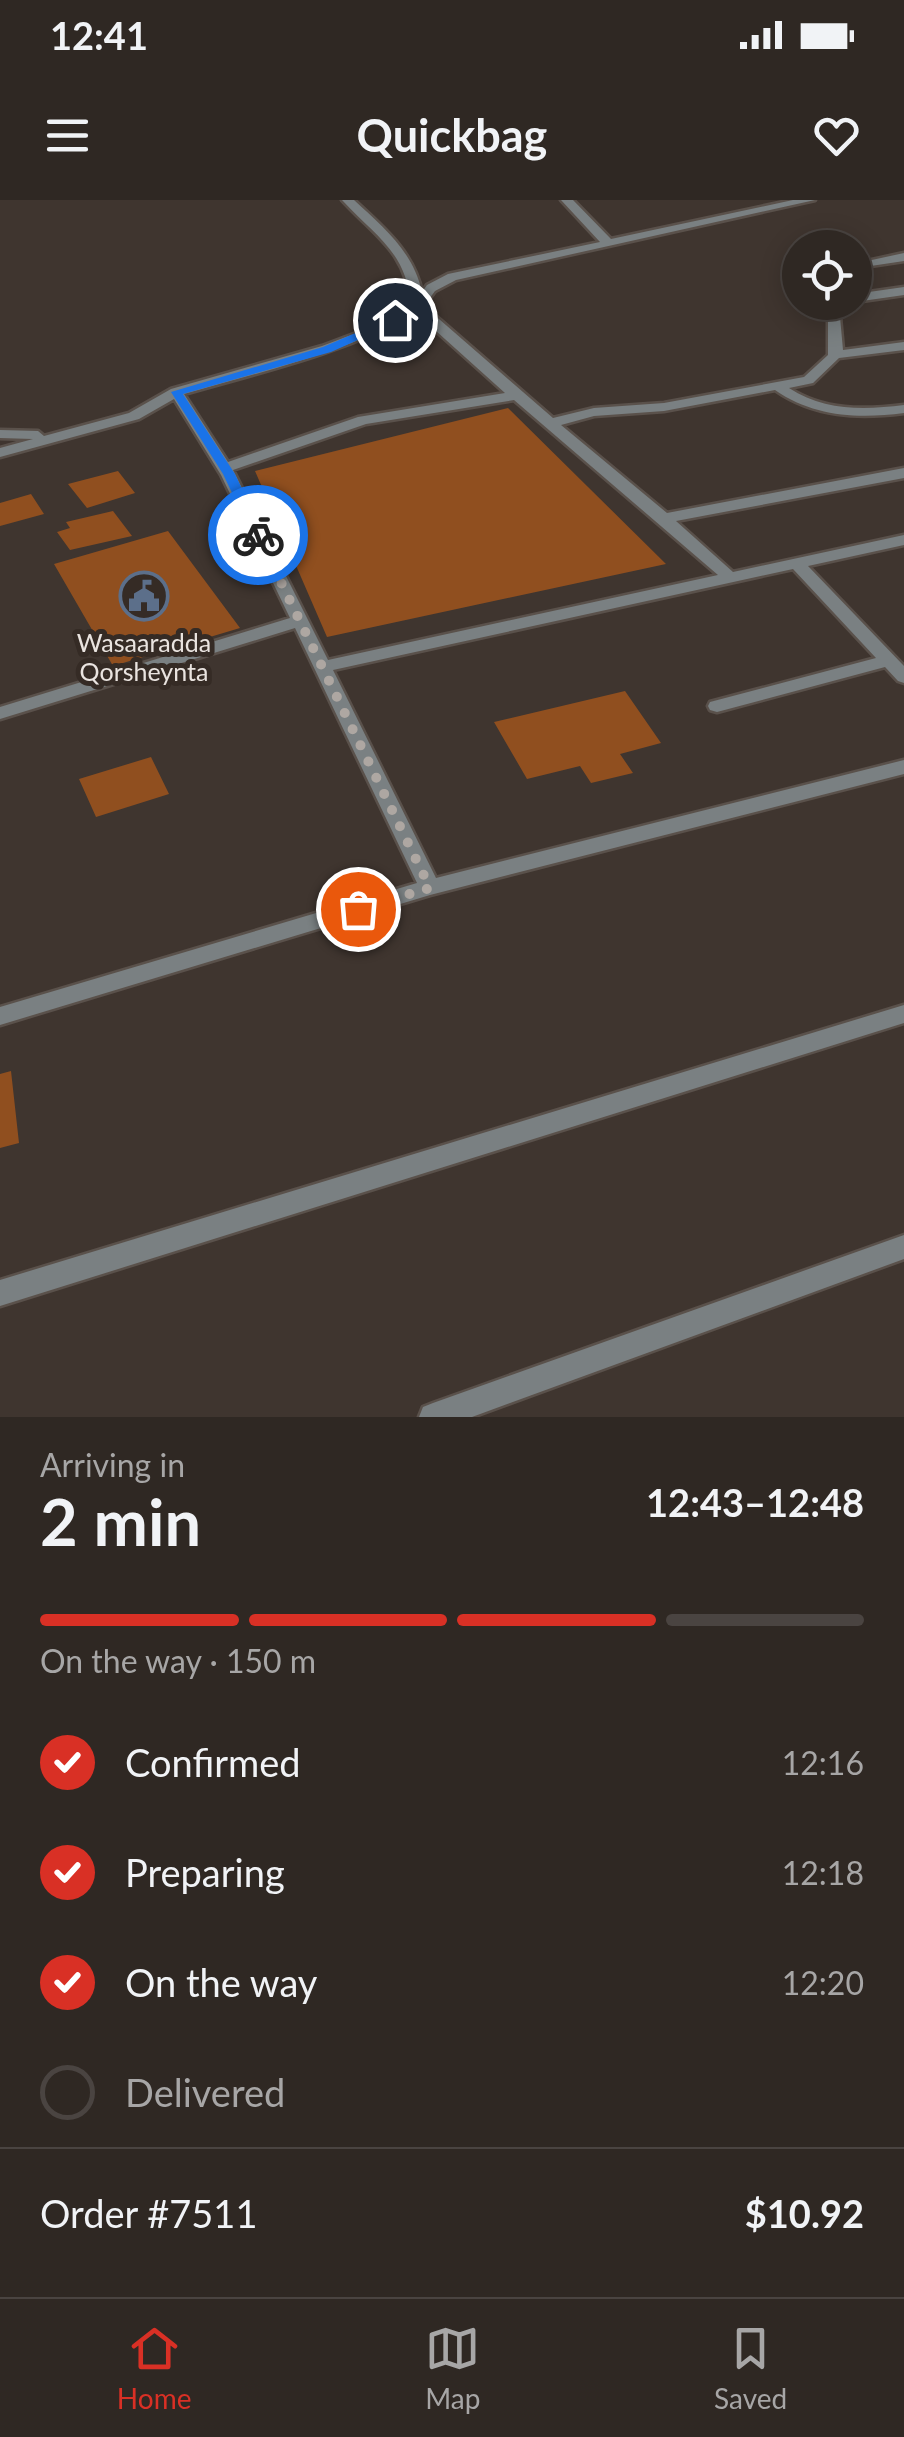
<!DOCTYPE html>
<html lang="en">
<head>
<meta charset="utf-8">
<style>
  :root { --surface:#2f2823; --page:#37302b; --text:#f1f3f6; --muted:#a7a6a6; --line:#4a4441; --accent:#d93025 }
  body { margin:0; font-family:Lato,sans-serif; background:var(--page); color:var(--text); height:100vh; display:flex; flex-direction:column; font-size:38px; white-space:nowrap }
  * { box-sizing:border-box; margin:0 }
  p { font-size:32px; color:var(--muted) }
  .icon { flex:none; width:55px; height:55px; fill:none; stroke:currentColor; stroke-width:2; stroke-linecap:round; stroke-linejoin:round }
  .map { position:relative; height:1217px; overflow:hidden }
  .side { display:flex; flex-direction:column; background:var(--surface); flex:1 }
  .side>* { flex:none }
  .fabs { position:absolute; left:782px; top:30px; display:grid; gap:20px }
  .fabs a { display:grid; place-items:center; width:90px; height:90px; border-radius:50%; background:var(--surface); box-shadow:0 5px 25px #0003,0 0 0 2px var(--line); font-size:50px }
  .pin { position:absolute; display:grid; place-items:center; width:85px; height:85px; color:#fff; margin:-42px; border:5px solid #fff; border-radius:50%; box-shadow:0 2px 10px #0007 }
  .courier { position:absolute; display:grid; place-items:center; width:100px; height:100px; margin:-50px; border:8px solid #1a73e8; border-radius:50%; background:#fff; color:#222; box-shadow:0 2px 12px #0007 }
  .summary em { font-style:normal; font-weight:700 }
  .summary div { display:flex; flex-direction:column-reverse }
  .summary { display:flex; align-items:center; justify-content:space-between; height:170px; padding:0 40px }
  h1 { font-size:65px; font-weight:700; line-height:75px }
  .bar { display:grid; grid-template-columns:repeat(4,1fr); gap:15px 10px; align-content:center; height:120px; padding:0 40px }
  .bar i { height:12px; border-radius:8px; background:var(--line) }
  .bar .current { background:var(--accent) }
  .bar p { grid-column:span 4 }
  .line { display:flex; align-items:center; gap:25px; padding:0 40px; border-top:2px solid var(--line) }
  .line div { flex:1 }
  ol { padding:0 40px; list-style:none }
  li { display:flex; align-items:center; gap:30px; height:110px }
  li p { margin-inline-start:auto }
  li .icon { padding:10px; border-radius:50%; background:var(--accent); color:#fff; stroke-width:4 }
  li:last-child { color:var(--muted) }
  li i { width:55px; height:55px; border:5px solid var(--line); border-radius:50% }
  .status { display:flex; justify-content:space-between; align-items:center; height:70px; padding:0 50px; background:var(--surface); direction:ltr }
  .status svg { height:28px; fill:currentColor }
  header { display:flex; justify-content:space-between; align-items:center; height:130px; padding:0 40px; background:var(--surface); font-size:45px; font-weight:700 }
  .menu { display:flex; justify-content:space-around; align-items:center; height:140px; border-top:2px solid var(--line); background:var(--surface); font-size:28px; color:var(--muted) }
  .menu a { display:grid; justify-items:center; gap:5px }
  .menu .current { color:var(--accent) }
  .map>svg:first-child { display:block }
  .building { fill:#904f1f }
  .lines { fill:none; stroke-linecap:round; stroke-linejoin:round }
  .minor-casing { stroke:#5a514b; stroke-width:5 }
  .minor { fill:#7a8082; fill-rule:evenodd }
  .route { fill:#1a73e8 }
  .done { stroke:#aea7a2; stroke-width:10; stroke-dasharray:0 18 }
  .labels { text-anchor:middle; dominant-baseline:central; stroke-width:10; stroke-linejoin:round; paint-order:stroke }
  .poi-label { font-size:25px; fill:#eae4e0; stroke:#352b25 }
</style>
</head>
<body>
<div class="status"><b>12:41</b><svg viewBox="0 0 49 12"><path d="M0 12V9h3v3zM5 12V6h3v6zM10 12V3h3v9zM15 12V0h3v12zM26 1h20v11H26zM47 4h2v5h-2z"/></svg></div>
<header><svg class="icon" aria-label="menu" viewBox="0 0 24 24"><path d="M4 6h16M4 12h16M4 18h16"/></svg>Quickbag<svg class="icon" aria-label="heart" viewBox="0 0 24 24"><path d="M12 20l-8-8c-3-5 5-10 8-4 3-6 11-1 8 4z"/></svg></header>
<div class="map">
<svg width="904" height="1217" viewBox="0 0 904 1217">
  <rect width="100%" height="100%" fill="#3f352f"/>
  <!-- building -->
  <path class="building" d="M508 208 666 364 327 437 255 271Z
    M118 271 135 293 87 308 68 284Z
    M31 294 44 314 0 326V303Z
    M113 311 132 336 70 350 57 332 70 328 66 322Z
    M168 331 240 428 113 466 54 364Z
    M625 491 661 543 620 554 633 573 591 583 580 566 527 579 494 522Z
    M151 557 169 594 96 617 79 579Z
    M11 871 19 943 0 948V874Z"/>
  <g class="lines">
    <!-- minor casing -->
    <g class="minor-casing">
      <path id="minor" d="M342 0H354C383 27 413 51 422 92L427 85 448 74 600 42 561 0H573L611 39 793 0H815L456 80 435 91 424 106 553 218 594 208 664 203 804 177 828 155V102H844L839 106 843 150 904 142V150L839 158 813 183 789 188C824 211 864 210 904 205V213C858 219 814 217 775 190L664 211 594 216 561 225 667 313 904 268V278L676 321 733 372 904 335V345L808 366 904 466V483L898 481 885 467 717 512 710 510 708 506 710 502 876 458 793 369 333 470 436 678 904 560V574L430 695 0 825V807L417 683 295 428 0 519V507L290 418 221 275 174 199 139 219 0 257V248L33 239 0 238V230L38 231 44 236 129 213 171 189 322 146 367 129 411 105C406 51 376 37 342 0ZM416 113 505 193 358 217 228 262 184 194C264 171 344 153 416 113ZM514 200 718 375 328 460 233 270 366 224Z
        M904 53V61L864 67 858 63Z
        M904 87V95L855 102V94Z
        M904 805V823L0 1106V1080Z
        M904 1035V1059L472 1217H419L423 1207 433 1203Z"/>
    </g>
    <!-- minor -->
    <use href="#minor" class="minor"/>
  </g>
  <!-- route -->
  <path class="route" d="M395 116 398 122 331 152 183 194 235 274 264 335 253 337 223 274 171 192 323 147Z"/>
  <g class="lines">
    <!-- done -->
    <path class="done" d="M258 335 430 688 358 709"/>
  </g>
  <!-- icons -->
  <defs>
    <g id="civic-ring" transform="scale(2.5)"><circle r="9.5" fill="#352b25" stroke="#5c6f8a" stroke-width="1.5"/><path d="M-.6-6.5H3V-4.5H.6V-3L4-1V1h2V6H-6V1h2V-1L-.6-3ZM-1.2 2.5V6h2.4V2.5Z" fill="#5c6f8a"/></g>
  </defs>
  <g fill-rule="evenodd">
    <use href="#civic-ring" x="144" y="396"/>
  </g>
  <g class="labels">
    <!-- poi labels -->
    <g class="poi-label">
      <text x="144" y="442">Wasaaradda<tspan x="144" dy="29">Qorsheynta</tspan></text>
    </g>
  </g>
</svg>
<div class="fabs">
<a><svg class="icon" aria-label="locate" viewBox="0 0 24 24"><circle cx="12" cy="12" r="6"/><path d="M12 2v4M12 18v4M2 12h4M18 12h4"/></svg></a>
</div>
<div class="pin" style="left:358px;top:709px;background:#ea580c"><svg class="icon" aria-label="bag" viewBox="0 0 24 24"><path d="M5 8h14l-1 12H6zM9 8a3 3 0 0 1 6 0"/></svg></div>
<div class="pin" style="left:395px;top:120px;background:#1f2937"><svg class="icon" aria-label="home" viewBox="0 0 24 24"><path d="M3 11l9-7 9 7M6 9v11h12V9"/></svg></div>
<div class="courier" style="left:258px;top:335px"><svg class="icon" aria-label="bike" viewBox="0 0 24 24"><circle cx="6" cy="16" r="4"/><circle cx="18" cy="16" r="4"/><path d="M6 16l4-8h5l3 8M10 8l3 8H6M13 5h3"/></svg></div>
</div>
<section class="side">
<div class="summary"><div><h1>2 min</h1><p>Arriving in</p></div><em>12:43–12:48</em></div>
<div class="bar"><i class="current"></i><i class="current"></i><i class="current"></i><i></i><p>On the way · 150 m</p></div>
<ol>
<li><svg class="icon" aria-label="check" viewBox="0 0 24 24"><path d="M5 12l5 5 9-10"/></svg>Confirmed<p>12:16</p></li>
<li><svg class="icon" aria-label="check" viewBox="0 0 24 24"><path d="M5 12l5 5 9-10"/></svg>Preparing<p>12:18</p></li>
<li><svg class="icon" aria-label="check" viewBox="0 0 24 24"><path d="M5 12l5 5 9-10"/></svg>On the way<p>12:20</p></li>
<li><i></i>Delivered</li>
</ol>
<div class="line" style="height:130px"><div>Order #7511</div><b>$10.92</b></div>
</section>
<nav class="menu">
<a class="current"><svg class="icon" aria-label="home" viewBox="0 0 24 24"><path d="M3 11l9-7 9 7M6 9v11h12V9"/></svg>Home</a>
<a><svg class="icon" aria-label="map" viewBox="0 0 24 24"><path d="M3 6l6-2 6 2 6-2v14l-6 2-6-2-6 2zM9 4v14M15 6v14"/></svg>Map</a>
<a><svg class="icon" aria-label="saved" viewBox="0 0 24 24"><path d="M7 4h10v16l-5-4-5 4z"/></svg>Saved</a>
</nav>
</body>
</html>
